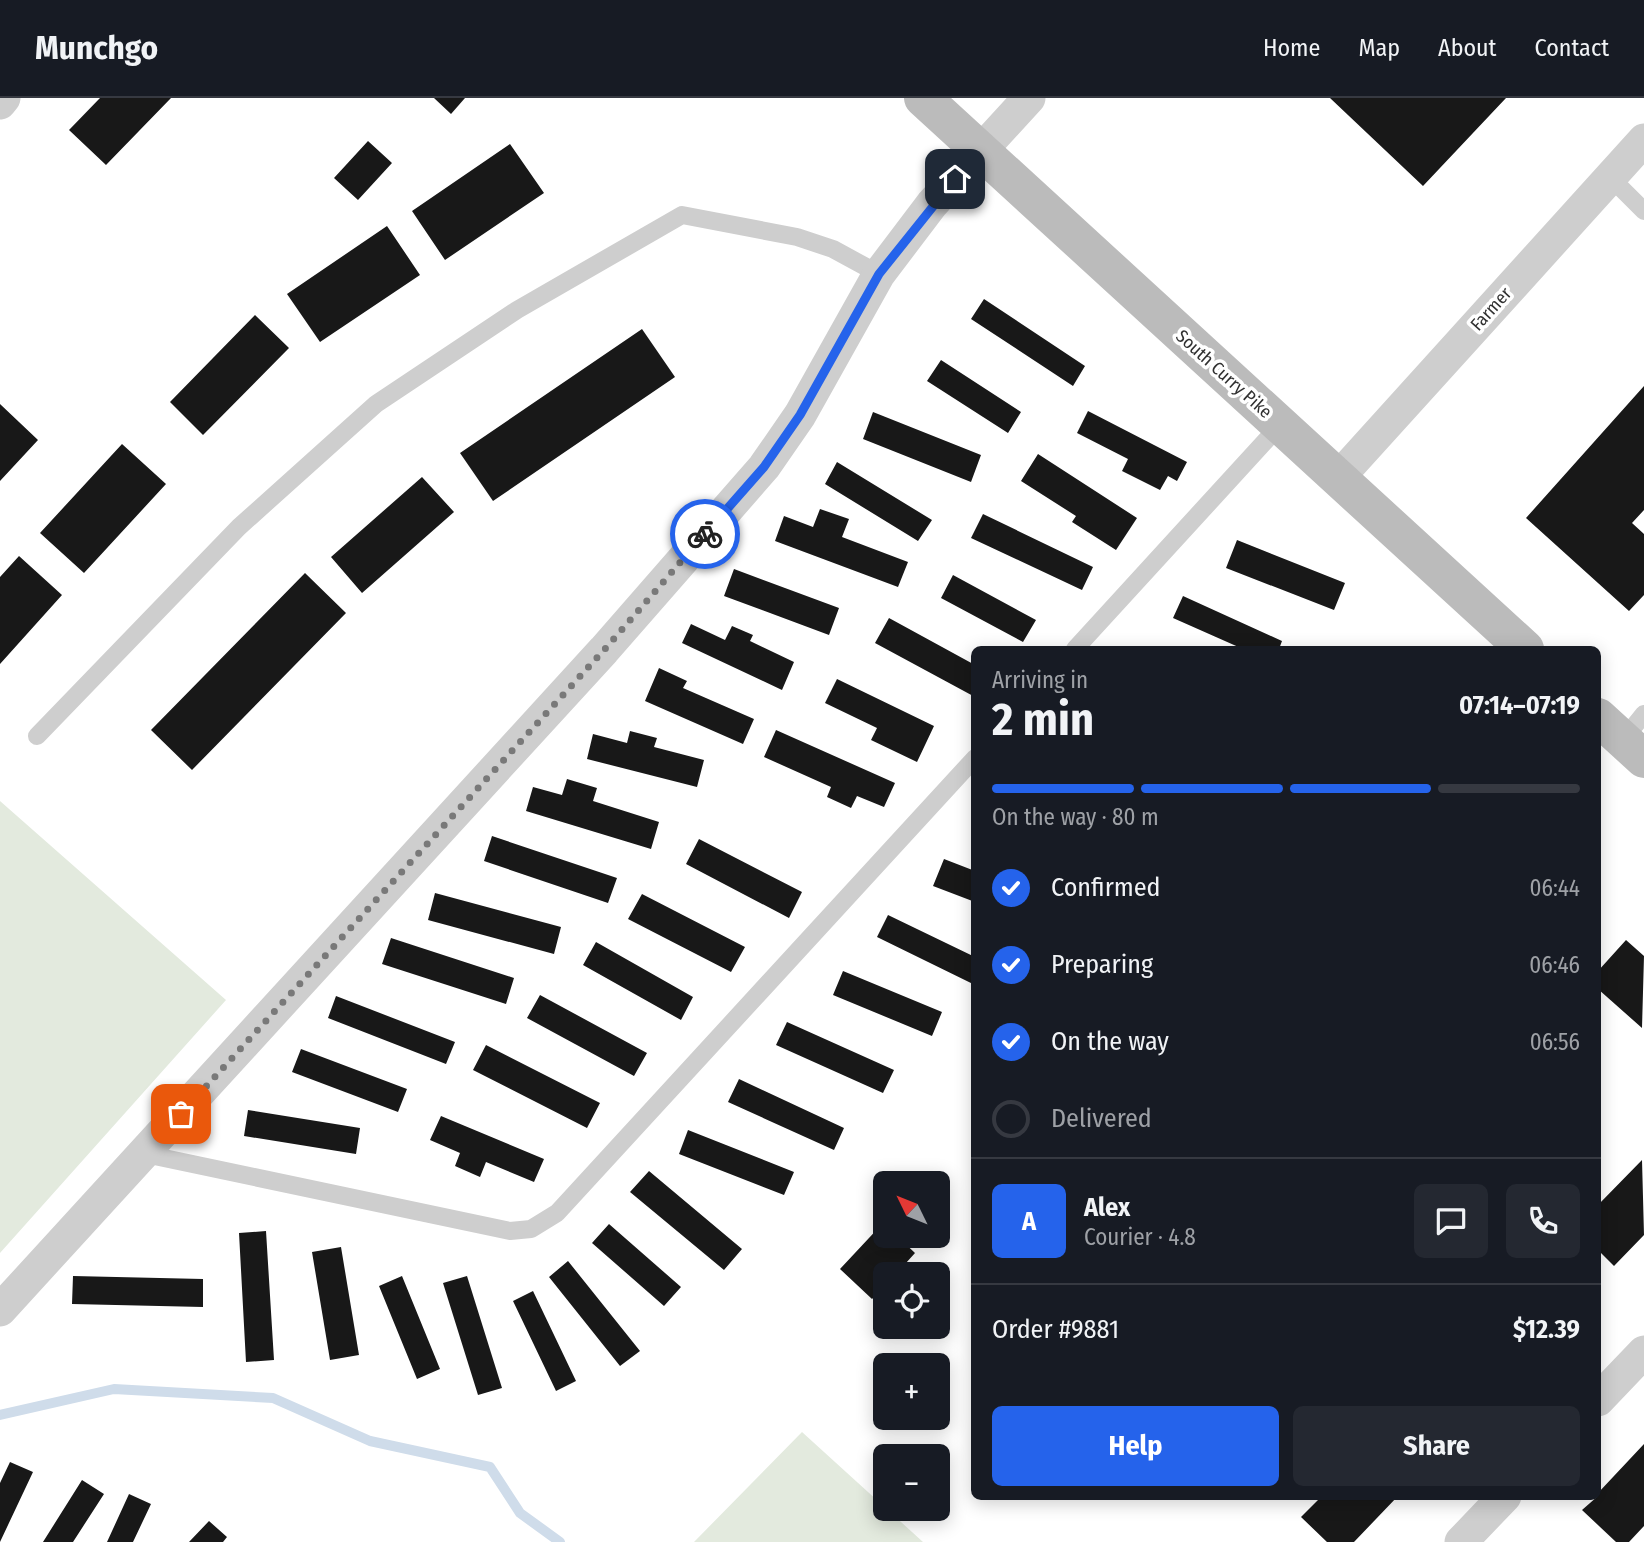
<!DOCTYPE html>
<html lang="en">
<head>
<meta charset="utf-8">
<style>
  :root { --surface:#171b24; --page:#242831; --text:#f1f3f6; --muted:#9ea1a6; --line:#363941; --accent:#2563eb }
  body { margin:0; font-family:"Fira Sans Condensed",sans-serif; background:var(--page); color:var(--text); height:100vh; display:flex; flex-direction:column; font-size:26px; white-space:nowrap }
  * { box-sizing:border-box; margin:0 }
  p { font-size:23px; color:var(--muted) }
  .icon { flex:none; width:38px; height:38px; fill:none; stroke:currentColor; stroke-width:2; stroke-linecap:round; stroke-linejoin:round }
  .map { position:relative; flex:1; overflow:hidden }
  .side { position:absolute; left:971px; top:548px; width:630px; height:854px; display:flex; flex-direction:column; background:var(--surface); border-radius:10px; box-shadow:0 4px 18px #0003 }
  .side>* { flex:none }
  .needle { width:46px; rotate:313deg }
  .fabs { position:absolute; left:873px; top:1073px; display:grid; gap:14px }
  .fabs a { display:grid; place-items:center; width:77px; height:77px; border-radius:10px; background:var(--surface); box-shadow:0 4px 18px #0003; font-size:35px }
  .pin { position:absolute; display:grid; place-items:center; width:60px; height:60px; color:#fff; margin:-30px; border-radius:14px; box-shadow:0 4px 10px #0006 }
  .courier { position:absolute; display:grid; place-items:center; width:70px; height:70px; margin:-35px; border:5px solid #2563eb; border-radius:50%; background:#fff; color:#222; box-shadow:0 2px 9px #0007 }
  .headline em { font-style:normal; font-weight:700 }
  .headline div { display:flex; flex-direction:column-reverse }
  .headline { display:flex; align-items:center; justify-content:space-between; height:119px; padding:0 21px }
  h1 { font-size:46px; font-weight:700; line-height:52px }
  .bar { display:grid; grid-template-columns:repeat(4,1fr); gap:10px 7px; align-content:center; height:84px; padding:0 21px }
  .bar i { height:9px; border-radius:5px; background:var(--line) }
  .bar .current { background:var(--accent) }
  .bar p { grid-column:span 4 }
  .line { display:flex; align-items:center; gap:18px; padding:0 21px; border-top:2px solid var(--line) }
  .line div { flex:1 }
  .round { display:grid; place-items:center; flex:none; width:74px; height:74px; border-radius:10px; background:var(--page) }
  ol { padding:0 21px; list-style:none }
  li { display:flex; align-items:center; gap:21px; height:77px }
  li p { margin-inline-start:auto }
  li .icon { padding:7px; border-radius:50%; background:var(--accent); color:#fff; stroke-width:4 }
  li:last-child { color:var(--muted) }
  li i { width:38px; height:38px; border:4px solid var(--line); border-radius:50% }
  .cta { display:flex; gap:14px; margin-top:auto; padding:14px 21px }
  .cta a { flex:1; height:80px; border-radius:10px; background:var(--accent); color:#fff; font-size:28px; font-weight:700; line-height:80px; text-align:center }
  .cta a+a { background:var(--page); color:var(--text) }
  header { display:flex; align-items:center; gap:42px; box-sizing:border-box; height:98px; padding:0 35px; background:var(--surface); border-bottom:2px solid var(--line) }
  header strong { font-size:33px }
  nav { display:flex; gap:38px; margin-inline-start:auto; font-size:24px }
  .map>svg:first-child { display:block }
  .green { fill:#e3eade }
  .lines { fill:none; stroke-linecap:round; stroke-linejoin:round }
  .stream { stroke:#cfdcea; stroke-width:10 }
  .building { fill:#181818 }
  .service { stroke:#cecece; stroke-width:18 }
  .minor { stroke:#cecece; stroke-width:33 }
  .secondary { stroke:#bbb; stroke-width:38 }
  .done { stroke:#797979; stroke-width:7; stroke-dasharray:0 12.6 }
  .route { stroke:#2563eb; stroke-width:9 }
  .labels { text-anchor:middle; dominant-baseline:central; stroke-width:7; stroke-linejoin:round; paint-order:stroke }
  .street-label { font-size:18px; fill:#313131; stroke:#fff }
</style>
</head>
<body>
<header>
<strong>Munchgo</strong>
<nav><a>Home</a><a>Map</a><a>About</a><a>Contact</a></nav>
</header>
<div class="map">
<svg width="1644" height="1444" viewBox="0 0 1644 1444">
  <rect width="100%" height="100%" fill="#fff"/>
  <!-- green -->
  <path class="green" d="M0 703 226 902 0 1155Z
    M802 1334 923 1444H694Z"/>
  <g class="lines">
    <!-- stream -->
    <path class="stream" d="M0 1317 114 1291 273 1300 370 1343 490 1369 520 1415 560 1444"/>
  </g>
  <!-- building -->
  <path class="building" d="M100 0H171L106 67 69 32Z
    M434 0H465L451 16Z
    M1330 0H1506L1423 88Z
    M368 43 392 65 358 102 334 80Z
    M510 46 544 95 445 162 412 113Z
    M387 128 420 177 320 244 287 196Z
    M984 201 1085 268 1073 288 971 221Z
    M255 217 289 250 203 337 170 304Z
    M642 231 675 279 493 403 460 355Z
    M941 262 1021 314 1008 335 927 283Z
    M1644 288V412L1632 425 1644 436V497L1629 513 1526 420Z
    M0 306 38 342 0 383Z
    M1088 313 1187 364 1177 383 1168 378 1160 392 1122 373 1128 361 1077 335Z
    M873 314 981 357 971 384 863 341Z
    M122 346 166 386 84 475 40 435Z
    M1038 356 1137 420 1116 452 1072 424 1076 418 1021 383Z
    M837 364 932 422 918 443 825 386Z
    M422 379 454 414 362 495 331 459Z
    M820 411 849 421 842 439 908 464 898 489 775 443 784 418 813 429Z
    M983 416 1093 469 1082 492 971 440Z
    M1237 442 1345 485 1334 512 1226 470Z
    M19 458 62 497 0 566V479Z
    M734 471 839 510 829 537 724 498Z
    M305 475 346 515 192 672 151 632Z
    M953 477 1036 522 1023 544 941 500Z
    M1183 498 1282 543 1279 551H1243L1173 520Z
    M889 520 975 567V599L875 545Z
    M691 526 725 542 732 528 753 537 750 543 794 564 782 592 682 545Z
    M659 570 687 583 683 590 754 621 743 646 645 603Z
    M837 581 934 628 917 664 871 642 877 630 825 605Z
    M776 632 895 685 884 709 857 698 851 710 827 699 831 689 764 659Z
    M630 633 657 640 654 649 704 662 697 689 587 661 593 636 627 645Z
    M567 681 597 690 593 703 659 724 651 751 526 713 533 689 562 697Z
    M492 738 617 780 608 805 484 763Z
    M699 741 802 794 789 820 686 766Z
    M944 761 975 773V804L933 788Z
    M435 795 561 829 554 856 428 822Z
    M642 796 745 849 731 874 628 821Z
    M888 817 975 859V887L877 839Z
    M391 840 514 880 506 906 382 866Z
    M1626 842 1644 858 1642 930 1598 891V873Z
    M596 844 693 899 681 922 583 867Z
    M843 873 942 914 932 938 833 897Z
    M540 897 647 955 634 978 527 920Z
    M336 898 455 944 446 966 328 920Z
    M787 924 894 972 883 995 776 947Z
    M486 947 600 1005 587 1030 473 972Z
    M301 951 407 991 398 1014 292 974Z
    M739 981 844 1030 834 1052 728 1004Z
    M248 1012 360 1030 356 1056 244 1038Z
    M441 1018 544 1061 534 1084 486 1064 480 1079 455 1068 460 1055 430 1042Z
    M688 1032 794 1074 784 1097 679 1056Z
    M1642 1062 1644 1137 1614 1168 1598 1152V1107Z
    M649 1073 742 1151 724 1172 630 1094Z
    M883 1125 886 1138H897L915 1155 896 1176H886V1187L872 1201 840 1171Z
    M609 1126 681 1189 664 1208 592 1145Z
    M266 1133 274 1262 246 1264 239 1135Z
    M341 1149 359 1257 330 1262 312 1154Z
    M568 1163 640 1253 620 1268 549 1179Z
    M73 1178 203 1181V1209L72 1206Z
    M402 1178 440 1271 417 1281 379 1188Z
    M467 1178 502 1290 478 1297 443 1185Z
    M533 1193 576 1283 556 1293 513 1203Z
    M1644 1346V1428L1629 1444H1616L1582 1412 1598 1398V1395Z
    M10 1364 33 1374 0 1444V1385Z
    M82 1382 104 1396 73 1444H43Z
    M129 1396 151 1406 133 1444H107Z
    M1322 1398H1398L1354 1444H1327L1301 1419Z
    M209 1423 227 1439 223 1444H189Z"/>
  <g class="lines">
    <!-- service -->
    <path class="service" d="M1610 79 1644 113
      M1075 551 1280 327
      M37 638 239 429 376 306 517 212 682 117 797 139 833 151 879 176
      M1623 642 1644 616
      M145 1056 510 1133 531 1131 557 1115 975 660"/>
    <!-- minor -->
    <path class="minor" d="M0 5 4 0
      M1338 380 1644 42
      M0 1212 604 552 764 369 800 317 879 176 932 106 1029 0
      M1598 1302 1644 1254
      M1461 1444 1505 1398"/>
    <!-- secondary -->
    <path class="secondary" d="M923 0 1525 551
      M1598 619 1644 661"/>
  </g>
  <g class="lines">
    <!-- done -->
    <path class="done" d="M181 1016 604 552 705 436"/>
    <!-- route -->
    <path class="route" d="M705 436 764 369 800 317 879 176 955 81"/>
  </g>
  <g class="labels">
    <!-- street labels -->
    <g class="street-label">
      <text transform="translate(1491 211) rotate(-48)">Farmer</text>
      <text transform="translate(1224 276) rotate(42)">South Curry Pike</text>
    </g>
  </g>
</svg>
<div class="fabs">
<a><svg class="needle" viewBox="-14 -14 28 28"><path d="M0-13l5 13h-10z" fill="#e53935"/><path d="M0 13l5-13h-10z" fill="#9ea1a6"/></svg></a>
<a><svg class="icon" aria-label="locate" viewBox="0 0 24 24"><circle cx="12" cy="12" r="6"/><path d="M12 2v4M12 18v4M2 12h4M18 12h4"/></svg></a>
<a>+</a>
<a>−</a>
</div>
<div class="pin" style="left:181px;top:1016px;background:#ea580c"><svg class="icon" aria-label="bag" viewBox="0 0 24 24"><path d="M5 8h14l-1 12H6zM9 8a3 3 0 0 1 6 0"/></svg></div>
<div class="pin" style="left:955px;top:81px;background:#1f2937"><svg class="icon" aria-label="home" viewBox="0 0 24 24"><path d="M3 11l9-7 9 7M6 9v11h12V9"/></svg></div>
<div class="courier" style="left:705px;top:436px"><svg class="icon" aria-label="bike" viewBox="0 0 24 24"><circle cx="6" cy="16" r="4"/><circle cx="18" cy="16" r="4"/><path d="M6 16l4-8h5l3 8M10 8l3 8H6M13 5h3"/></svg></div>
<section class="side">
<div class="headline"><div><h1>2 min</h1><p>Arriving in</p></div><em>07:14–07:19</em></div>
<div class="bar"><i class="current"></i><i class="current"></i><i class="current"></i><i></i><p>On the way · 80 m</p></div>
<ol>
<li><svg class="icon" aria-label="check" viewBox="0 0 24 24"><path d="M5 12l5 5 9-10"/></svg>Confirmed<p>06:44</p></li>
<li><svg class="icon" aria-label="check" viewBox="0 0 24 24"><path d="M5 12l5 5 9-10"/></svg>Preparing<p>06:46</p></li>
<li><svg class="icon" aria-label="check" viewBox="0 0 24 24"><path d="M5 12l5 5 9-10"/></svg>On the way<p>06:56</p></li>
<li><i></i>Delivered</li>
</ol>
<div class="line" style="height:126px"><b class="round" style="background:var(--accent);color:#fff">A</b><div><b>Alex</b><p>Courier · 4.8</p></div><a class="round"><svg class="icon" aria-label="chat" viewBox="0 0 24 24"><path d="M4 5h16v11H9l-5 4z"/></svg></a><a class="round"><svg class="icon" aria-label="phone" viewBox="0 0 24 24"><path d="M5 4h4l2 5-3 2q2 4 5 5l2-3 5 2v4C11 20 4 13 5 4z"/></svg></a></div>
<div class="line" style="height:91px"><div>Order #9881</div><b>$12.39</b></div>
<div class="cta"><a>Help</a><a>Share</a></div>
</section>
</div>
</body>
</html>
